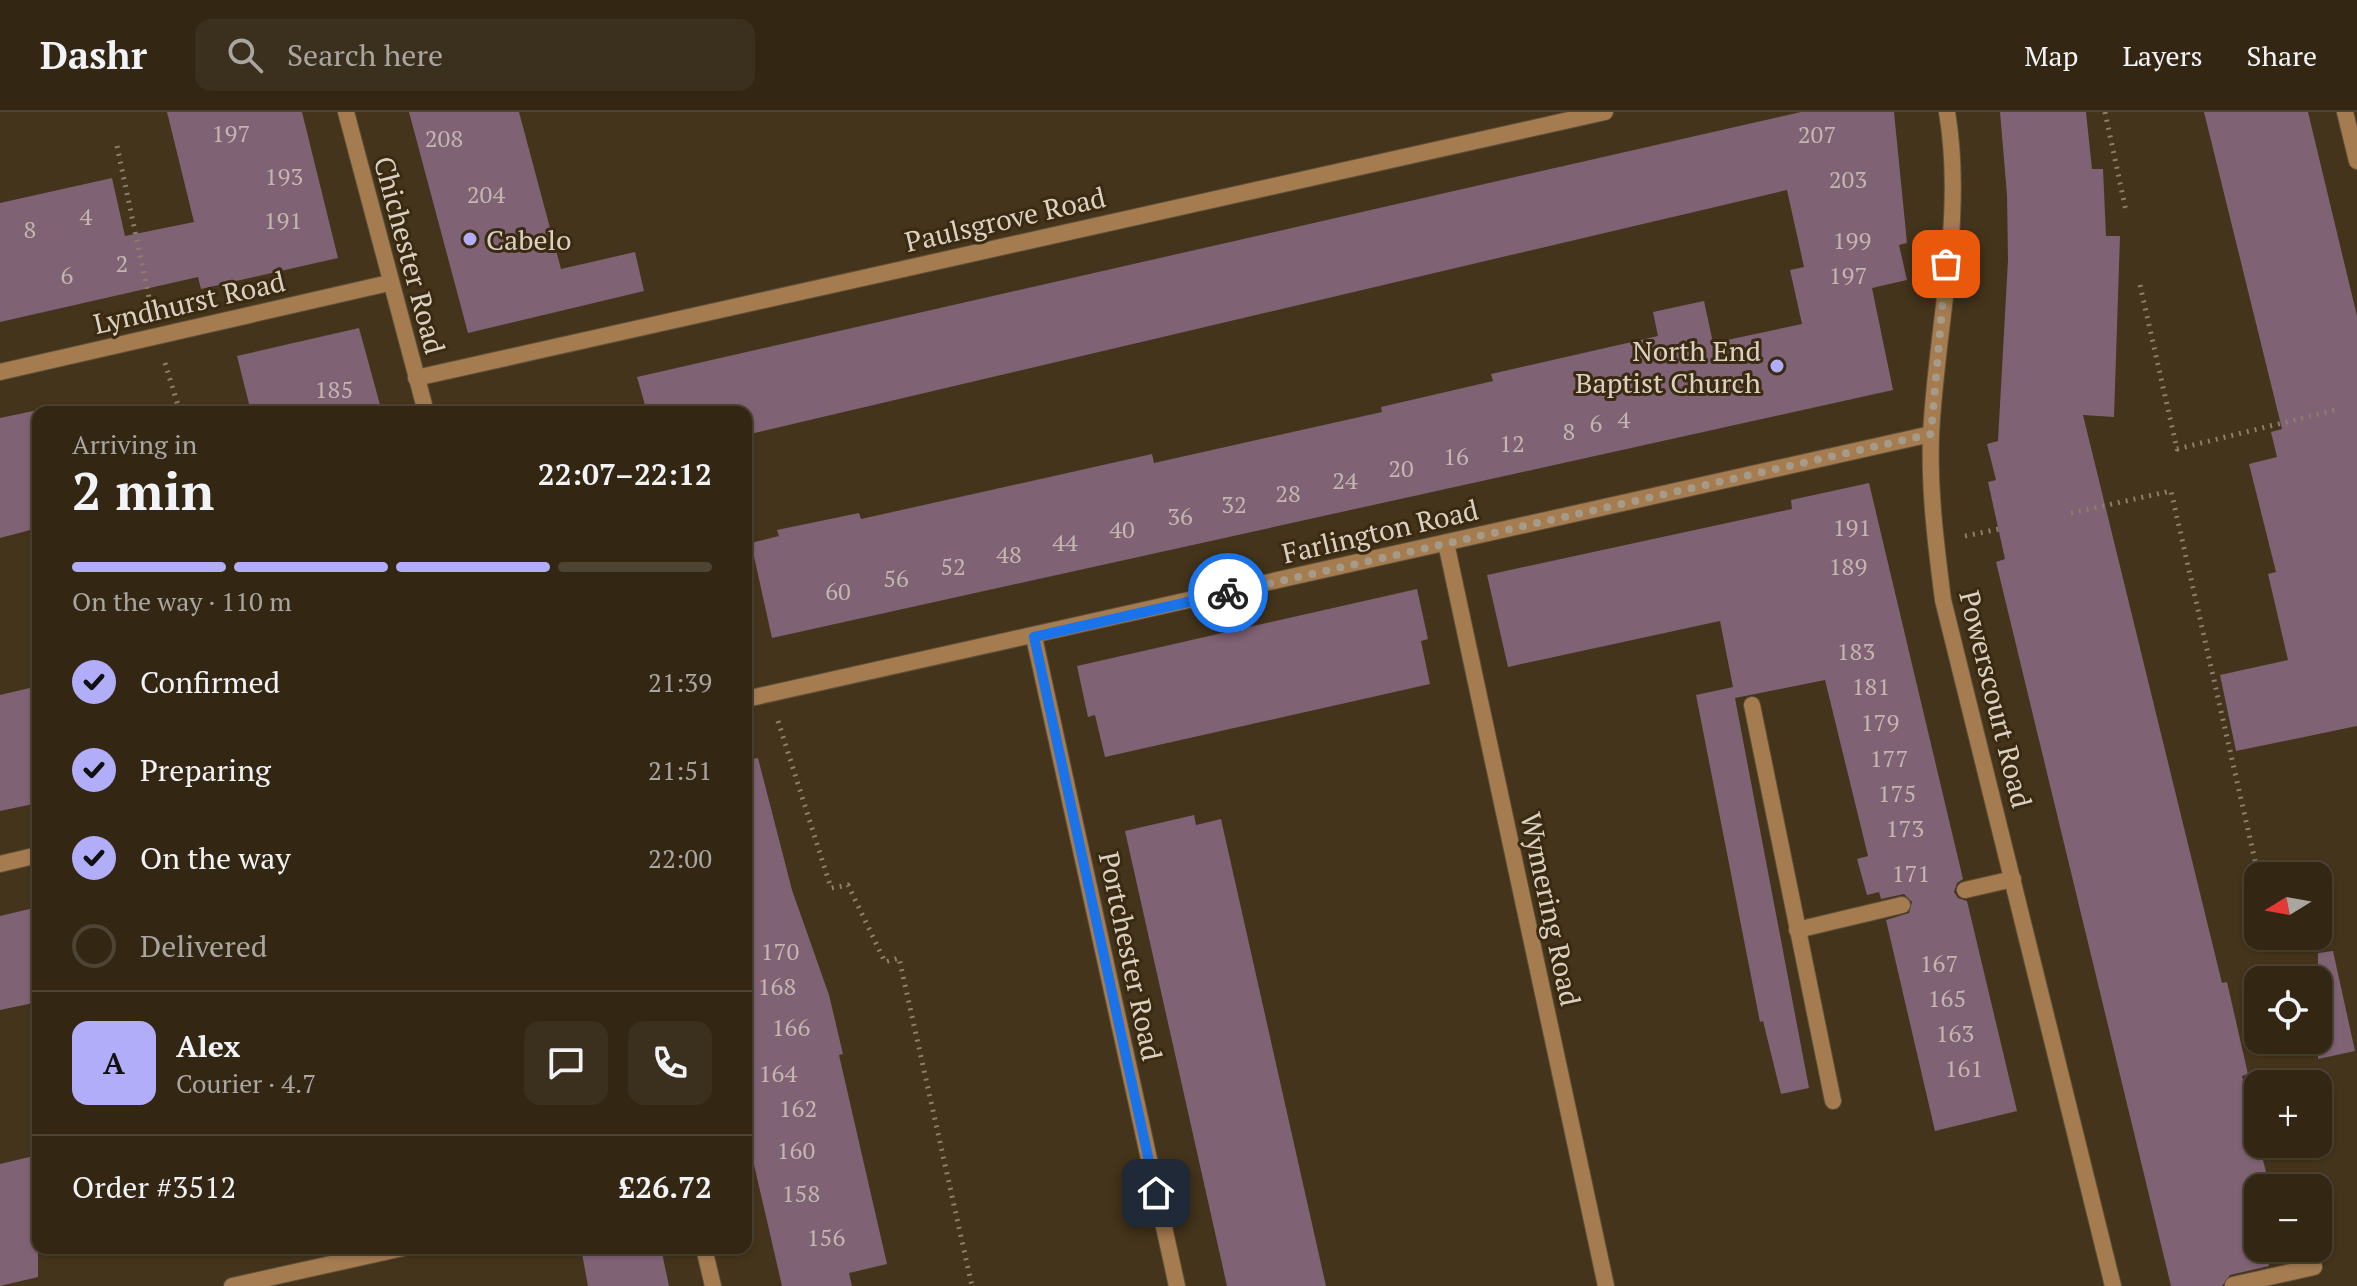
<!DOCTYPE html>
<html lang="en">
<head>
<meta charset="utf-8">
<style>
  :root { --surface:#332714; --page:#3b2f1d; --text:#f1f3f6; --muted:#a9a5a0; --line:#4e4434; --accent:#b2adf9 }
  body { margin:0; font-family:"PT Serif",serif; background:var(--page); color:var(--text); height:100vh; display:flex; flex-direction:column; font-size:30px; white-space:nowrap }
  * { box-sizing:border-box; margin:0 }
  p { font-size:26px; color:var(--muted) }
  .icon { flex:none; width:44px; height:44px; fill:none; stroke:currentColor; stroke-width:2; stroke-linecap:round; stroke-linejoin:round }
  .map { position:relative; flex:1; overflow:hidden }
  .sheet { position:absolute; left:32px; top:294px; width:720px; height:848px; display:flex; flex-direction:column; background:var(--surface); border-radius:16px; box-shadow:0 2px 6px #0004,0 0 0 2px var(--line) }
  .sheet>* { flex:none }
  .needle { width:52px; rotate:259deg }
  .fabs { position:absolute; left:2244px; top:750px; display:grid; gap:16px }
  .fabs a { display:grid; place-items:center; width:88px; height:88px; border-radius:16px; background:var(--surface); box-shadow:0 2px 6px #0004,0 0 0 2px var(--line); font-size:40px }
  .pin { position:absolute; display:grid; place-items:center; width:68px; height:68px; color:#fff; margin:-34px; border-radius:16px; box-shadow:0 4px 12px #0006 }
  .courier { position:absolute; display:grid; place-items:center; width:80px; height:80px; margin:-40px; border:6px solid #1a73e8; border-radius:50%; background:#fff; color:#222; box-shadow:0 2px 10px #0007 }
  .overview em { font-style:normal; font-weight:600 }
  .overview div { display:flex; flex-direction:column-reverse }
  .overview { display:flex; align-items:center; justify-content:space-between; height:136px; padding:0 40px }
  h1 { font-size:52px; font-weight:600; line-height:60px }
  .bar { display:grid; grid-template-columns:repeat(4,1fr); gap:12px 8px; align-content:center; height:96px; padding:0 40px }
  .bar i { height:10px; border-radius:6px; background:var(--line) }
  .bar .active { background:var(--accent) }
  .bar p { grid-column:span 4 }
  .line { display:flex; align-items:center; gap:20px; padding:0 40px; border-top:2px solid var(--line) }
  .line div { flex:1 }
  .round { display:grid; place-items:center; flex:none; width:84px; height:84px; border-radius:16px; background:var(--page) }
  ol { padding:0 40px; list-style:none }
  li { display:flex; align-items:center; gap:24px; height:88px }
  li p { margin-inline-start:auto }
  li .icon { padding:8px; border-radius:50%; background:var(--accent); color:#111; stroke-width:4 }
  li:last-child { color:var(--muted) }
  li i { width:44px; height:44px; border:4px solid var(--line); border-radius:50% }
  header { display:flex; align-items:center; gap:48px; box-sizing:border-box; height:112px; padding:0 40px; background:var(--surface); border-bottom:2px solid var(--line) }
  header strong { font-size:38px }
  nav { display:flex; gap:44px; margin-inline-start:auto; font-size:28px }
  .search { width:560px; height:72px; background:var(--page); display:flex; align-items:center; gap:20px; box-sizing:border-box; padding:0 28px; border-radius:16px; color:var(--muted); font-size:30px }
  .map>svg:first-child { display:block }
  .building { fill:#7f6274 }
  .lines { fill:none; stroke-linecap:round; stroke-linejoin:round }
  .service-casing { stroke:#5f5039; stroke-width:18 }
  .minor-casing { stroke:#5f5039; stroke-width:18 }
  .path { stroke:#8b7e6b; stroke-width:5; stroke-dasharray:2 6; stroke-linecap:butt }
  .service { stroke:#a57b50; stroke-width:16 }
  .minor { stroke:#a57b50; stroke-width:16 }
  .done { stroke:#a69a88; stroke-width:8; stroke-dasharray:0 14.4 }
  .route { stroke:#1a73e8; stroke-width:10 }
  .poi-dot { fill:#b2adf9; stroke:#3a2a11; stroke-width:3 }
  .labels { text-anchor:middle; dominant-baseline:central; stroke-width:6; stroke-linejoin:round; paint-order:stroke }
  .number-label { font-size:24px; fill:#c4b5af }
  .street-label { font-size:28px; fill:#dbd1c3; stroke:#3a2a11 }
  .poi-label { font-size:28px; fill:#dbd1c3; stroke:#3a2a11; text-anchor:start }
</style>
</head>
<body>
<header>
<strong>Dashr</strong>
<div class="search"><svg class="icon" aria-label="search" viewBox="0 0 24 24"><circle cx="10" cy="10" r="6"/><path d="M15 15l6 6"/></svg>Search here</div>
<nav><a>Map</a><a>Layers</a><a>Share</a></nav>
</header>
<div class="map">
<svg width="2357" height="1174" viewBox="0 0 2357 1174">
  <rect width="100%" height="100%" fill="#44341b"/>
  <!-- building -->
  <path class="building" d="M167 0H302L338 146 201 177 198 165 0 210V91L112 66 125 124 194 110Z
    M409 0H519L561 157 635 140 644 179 468 221Z
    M1801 0H1894L1907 131 1899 133 1907 168 1872 176 1893 278 772 526 751 431 779 424 777 418 859 401 861 407 1152 342 1154 351 1382 300 1381 295 1493 269 1491 262 1658 224 1653 200 1704 189 1713 231 1802 212 1790 158 1804 155 1787 78 746 323V300H647L637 265Z
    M2000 0H2086L2092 57H2103L2106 124H2120L2114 305 2083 303 2222 871 2227 870 2248 962 2242 964 2270 1076H2251L2258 1105V1136H2265L2269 1154 2230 1163 2222 1174H2171L1996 450 2005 447 1988 370 1996 368 1987 332 1998 329 2008 148 2007 83Z
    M2204 0H2308L2357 204V614L2236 639 2220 563 2288 548 2268 462 2276 460 2249 352 2277 345 2271 320 2282 317Z
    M359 216 382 300H251L237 244Z
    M38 298V416L0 426V306Z
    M1869 371 1963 767 1957 771 1954 780 1958 786 1967 789 2017 999 1935 1019 1886 808 1909 801 1912 790 1904 782 1881 787 1879 780 1867 783 1857 747 1868 744 1825 568 1735 586 1809 976 1781 982 1763 909 1760 910 1696 583 1733 575 1720 509 1508 555 1487 463 1792 397 1791 388Z
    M1417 477 1428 527 1421 529 1430 572 1105 645 1095 603 1088 605 1077 554Z
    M38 574V691L0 699V583Z
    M758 646 792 778 829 883 843 942 839 943 887 1152 849 1161 852 1174H782L746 1018V648Z
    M1194 703 1196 713 1221 707 1326 1174H1227L1125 719Z
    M38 795V890L0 898V804Z
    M2333 839 2355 939 2318 947V841Z
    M38 1043V1165L0 1174V1052Z
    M581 1136H661L669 1174H588Z"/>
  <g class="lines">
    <!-- service casing -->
    <g class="service-casing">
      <path id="service" d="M1752 593 1833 989
        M1965 778 2013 767
        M1797 818 1902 793
        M2233 1173 2314 1155 2309 1136"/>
    </g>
    <!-- minor casing -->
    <g class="minor-casing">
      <path id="minor" d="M346 0 426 300
        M1947 0C1965 106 1936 217 1931 323 1929 379 1936 433 1943 488L2113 1174
        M2345 0 2357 49
        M0 260 389 171
        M416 266 1605 0
        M1446 431 1606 1174
        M1034 525 1177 1174
        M746 587 1931 322
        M0 752 38 743
        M704 1136 713 1174
        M232 1174 403 1136"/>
    </g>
    <!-- path -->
    <path class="path" d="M2105 0 2126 99
      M117 34 151 195
      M2140 173 2177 337 2339 297
      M165 251 180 300
      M2071 401 2171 379 2256 753
      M1965 424 1999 417
      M778 609 831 776 848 773 885 850 899 846 972 1174"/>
    <!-- service -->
    <use href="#service" class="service"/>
    <!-- minor -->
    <use href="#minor" class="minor"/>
  </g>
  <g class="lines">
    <!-- done -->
    <path class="done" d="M1228 481 1931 322 1946 152"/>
    <!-- route -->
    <path class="route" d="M1156 1081 1034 525 1228 481"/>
  </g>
  <!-- markers -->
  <g class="poi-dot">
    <circle cx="470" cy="127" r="8"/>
    <circle cx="1777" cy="254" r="8"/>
  </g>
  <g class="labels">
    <!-- number labels -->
    <g class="number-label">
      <text x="231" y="21">197</text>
      <text x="1817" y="22">207</text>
      <text x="444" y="26">208</text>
      <text x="284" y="64">193</text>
      <text x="1848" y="67">203</text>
      <text x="486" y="82">204</text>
      <text x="86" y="104">4</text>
      <text x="283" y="108">191</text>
      <text x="30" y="117">8</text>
      <text x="1852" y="128">199</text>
      <text x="122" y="151">2</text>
      <text x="67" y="163">6</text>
      <text x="1848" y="163">197</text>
      <text x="334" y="277">185</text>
      <text x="1624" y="307">4</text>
      <text x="1596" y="311">6</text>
      <text x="1569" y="319">8</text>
      <text x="1512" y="331">12</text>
      <text x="1456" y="344">16</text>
      <text x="1401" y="356">20</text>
      <text x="1345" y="368">24</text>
      <text x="1288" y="381">28</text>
      <text x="1234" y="392">32</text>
      <text x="1180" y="404">36</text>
      <text x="1852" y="415">191</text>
      <text x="1122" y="417">40</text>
      <text x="1065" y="430">44</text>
      <text x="1009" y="442">48</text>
      <text x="953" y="454">52</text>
      <text x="1848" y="454">189</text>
      <text x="896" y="466">56</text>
      <text x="838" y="479">60</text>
      <text x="1856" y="539">183</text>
      <text x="1871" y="574">181</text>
      <text x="1880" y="610">179</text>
      <text x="1889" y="646">177</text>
      <text x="1897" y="681">175</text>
      <text x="1905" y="716">173</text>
      <text x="1911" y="761">171</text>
      <text x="780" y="839">170</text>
      <text x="1939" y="851">167</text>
      <text x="777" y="874">168</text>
      <text x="1947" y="886">165</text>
      <text x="791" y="915">166</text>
      <text x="1955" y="921">163</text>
      <text x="1964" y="956">161</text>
      <text x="778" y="961">164</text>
      <text x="798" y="996">162</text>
      <text x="796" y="1038">160</text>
      <text x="801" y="1081">158</text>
      <text x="826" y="1125">156</text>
    </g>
    <!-- street labels -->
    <g class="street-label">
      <text transform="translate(1005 107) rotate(-13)">Paulsgrove Road</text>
      <text transform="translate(410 143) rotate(75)">Chichester Road</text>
      <text transform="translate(189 190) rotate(-13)">Lyndhurst Road</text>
      <text transform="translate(1380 419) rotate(-13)">Farlington Road</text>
      <text transform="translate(1996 587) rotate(76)">Powerscourt Road</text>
      <text transform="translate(1551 797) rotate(78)">Wymering Road</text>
      <text transform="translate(1131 844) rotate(78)">Portchester Road</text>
    </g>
    <!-- poi labels -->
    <g class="poi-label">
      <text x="486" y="127">Cabelo</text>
      <text x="1761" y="238" text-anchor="end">North End<tspan x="1761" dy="32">Baptist Church</tspan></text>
    </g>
  </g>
</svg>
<div class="fabs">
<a><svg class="needle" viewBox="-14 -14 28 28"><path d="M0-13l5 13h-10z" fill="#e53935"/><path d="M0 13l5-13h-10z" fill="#a9a5a0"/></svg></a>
<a><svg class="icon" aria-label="locate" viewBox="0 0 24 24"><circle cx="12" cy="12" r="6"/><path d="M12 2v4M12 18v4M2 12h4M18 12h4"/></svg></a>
<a>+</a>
<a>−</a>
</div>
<div class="pin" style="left:1946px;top:152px;background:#ea580c"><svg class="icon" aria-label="bag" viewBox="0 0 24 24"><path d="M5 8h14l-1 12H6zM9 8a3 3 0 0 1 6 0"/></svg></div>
<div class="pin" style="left:1156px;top:1081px;background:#1f2937"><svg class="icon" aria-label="home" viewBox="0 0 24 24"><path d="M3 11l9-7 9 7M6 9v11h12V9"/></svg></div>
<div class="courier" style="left:1228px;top:481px"><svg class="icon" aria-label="bike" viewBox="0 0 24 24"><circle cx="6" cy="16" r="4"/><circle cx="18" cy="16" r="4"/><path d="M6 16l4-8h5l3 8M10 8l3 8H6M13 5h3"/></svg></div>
<section class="sheet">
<div class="overview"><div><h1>2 min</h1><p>Arriving in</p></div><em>22:07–22:12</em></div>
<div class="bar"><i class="active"></i><i class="active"></i><i class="active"></i><i></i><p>On the way · 110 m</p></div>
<ol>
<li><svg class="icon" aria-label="check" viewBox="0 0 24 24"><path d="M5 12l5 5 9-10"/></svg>Confirmed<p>21:39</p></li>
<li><svg class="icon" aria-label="check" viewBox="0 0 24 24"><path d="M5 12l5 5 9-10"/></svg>Preparing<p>21:51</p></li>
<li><svg class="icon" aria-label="check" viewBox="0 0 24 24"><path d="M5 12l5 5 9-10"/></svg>On the way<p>22:00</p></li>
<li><i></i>Delivered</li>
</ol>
<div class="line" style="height:144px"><b class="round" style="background:var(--accent);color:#111">A</b><div><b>Alex</b><p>Courier · 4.7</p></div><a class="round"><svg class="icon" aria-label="chat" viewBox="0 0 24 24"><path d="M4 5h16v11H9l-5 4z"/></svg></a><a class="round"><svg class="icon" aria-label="phone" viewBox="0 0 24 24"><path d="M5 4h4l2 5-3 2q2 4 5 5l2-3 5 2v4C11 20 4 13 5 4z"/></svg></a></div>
<div class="line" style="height:104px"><div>Order #3512</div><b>£26.72</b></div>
</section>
</div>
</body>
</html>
